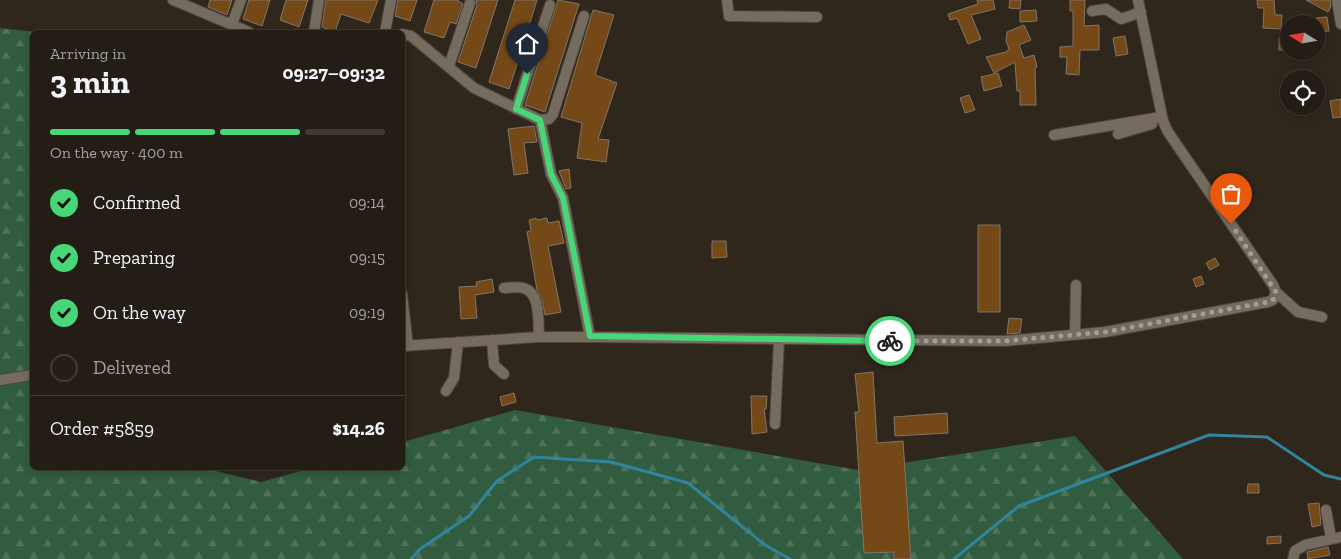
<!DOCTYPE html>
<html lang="en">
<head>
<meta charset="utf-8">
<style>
  :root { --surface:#231d15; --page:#2b261e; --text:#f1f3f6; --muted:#a3a2a0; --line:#403b34; --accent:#48d778 }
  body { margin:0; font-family:"Zilla Slab",serif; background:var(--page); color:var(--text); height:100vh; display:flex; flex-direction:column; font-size:19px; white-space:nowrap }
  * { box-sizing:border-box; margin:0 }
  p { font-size:16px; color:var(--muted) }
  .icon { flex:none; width:28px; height:28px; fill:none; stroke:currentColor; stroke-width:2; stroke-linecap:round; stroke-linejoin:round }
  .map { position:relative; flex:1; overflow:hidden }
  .side { position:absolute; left:30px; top:30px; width:375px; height:440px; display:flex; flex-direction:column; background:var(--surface); border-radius:8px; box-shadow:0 2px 8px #0003,0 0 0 1px var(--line) }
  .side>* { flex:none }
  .needle { width:32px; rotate:281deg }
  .controls { position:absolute; left:1280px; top:15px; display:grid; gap:10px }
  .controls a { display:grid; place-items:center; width:45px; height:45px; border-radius:50%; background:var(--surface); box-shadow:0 2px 8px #0003,0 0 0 1px var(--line); font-size:25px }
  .pin { position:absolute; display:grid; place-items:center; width:42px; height:42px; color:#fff; margin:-51px -21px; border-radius:50% 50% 50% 0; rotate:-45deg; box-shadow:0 0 5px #0007 }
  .pin .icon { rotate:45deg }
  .courier { position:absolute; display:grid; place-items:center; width:50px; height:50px; margin:-25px; border:4px solid #48d778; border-radius:50%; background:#fff; color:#222; box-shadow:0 1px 6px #0007 }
  .headline em { font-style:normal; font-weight:800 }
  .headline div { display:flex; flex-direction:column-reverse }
  .headline { display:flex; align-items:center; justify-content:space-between; height:85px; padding:0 20px }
  h1 { font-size:32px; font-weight:800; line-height:38px }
  .bar { display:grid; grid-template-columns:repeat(4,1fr); gap:8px 5px; align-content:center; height:60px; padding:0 20px }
  .bar i { height:6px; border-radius:4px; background:var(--line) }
  .bar .current { background:var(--accent) }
  .bar p { grid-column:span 4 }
  .line { display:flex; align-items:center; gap:12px; padding:0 20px; border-top:1px solid var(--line) }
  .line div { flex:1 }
  ol { padding:0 20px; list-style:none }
  li { display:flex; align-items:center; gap:15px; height:55px }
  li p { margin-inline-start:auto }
  li .icon { padding:5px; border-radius:50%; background:var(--accent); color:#111; stroke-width:4 }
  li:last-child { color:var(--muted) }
  li i { width:28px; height:28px; border:2px solid var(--line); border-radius:50% }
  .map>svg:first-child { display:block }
  .forest { fill:url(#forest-firs) }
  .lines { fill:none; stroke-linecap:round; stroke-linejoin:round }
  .stream { stroke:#30849c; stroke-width:3 }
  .building { fill:#754917; stroke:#81756a }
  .minor-casing { stroke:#4c453c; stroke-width:12 }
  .minor { stroke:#756c5f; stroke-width:10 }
  .done { stroke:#a39d94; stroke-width:5; stroke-dasharray:0 9 }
  .route { stroke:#48d778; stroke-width:6 }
</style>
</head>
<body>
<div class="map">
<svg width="1341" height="559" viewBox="0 0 1341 559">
  <defs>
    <pattern id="forest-firs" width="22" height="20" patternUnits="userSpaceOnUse" patternTransform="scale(1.25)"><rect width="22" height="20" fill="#315c3f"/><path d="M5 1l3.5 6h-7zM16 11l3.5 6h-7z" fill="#4f735a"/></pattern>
  </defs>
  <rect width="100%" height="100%" fill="#2f271c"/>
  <!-- forest -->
  <path class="forest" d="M0 28 36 32H32V468H203L261 482 312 468H402L403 442 515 410 858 470 1075 436 1183 559H0Z"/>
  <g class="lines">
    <!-- stream -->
    <path class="stream" d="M411 559 420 549 469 516 497 481 534 457 611 462 688 483 765 545 790 559
      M954 559 1019 506 1209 435 1267 437 1324 475 1341 479"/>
  </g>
  <!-- building -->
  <path class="building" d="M210 0H232L227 15 208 7Z
    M249 0H270L262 26 243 19Z
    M286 0H308L299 27 280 20Z
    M326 0H378L369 23 341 14 335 32 322 27Z
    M398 0H417L410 21 395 16Z
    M434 0H457L463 4 456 24 450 22 444 38 424 32Z
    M476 0H498L476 68 458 62 477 5Z
    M515 0H537L524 42 530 43 526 56 520 55 509 89 489 82Z
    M558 0 579 4 545 112 525 105Z
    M977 0H993L995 9 971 15 981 39 968 44 957 18 950 20 948 14 978 4Z
    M1010 0H1021L1020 9 1009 8Z
    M1070 0H1085L1084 26 1099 25V50H1080L1079 75 1066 74 1067 57H1060V47L1073 46V11H1070Z
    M1257 0H1274L1275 15H1282L1281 29 1263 28 1264 8H1258Z
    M1306 0H1330L1331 6 1328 12Z
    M593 10 614 15 595 75 617 83 598 139 609 140 606 162 577 158 582 123 561 117Z
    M1036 10 1037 21 1020 22V11Z
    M1327 17 1329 31 1316 32V18Z
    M1024 25 1031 40 1019 45 1024 58 1034 55 1037 67 1035 68 1036 105H1020V91H1017L1015 62 994 73 986 57 1006 52 1009 49 1006 41 1007 32Z
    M1125 36 1128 54 1116 56 1113 38Z
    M1279 38H1288V50H1279Z
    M998 73 1002 86 984 91 981 77Z
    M969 95 975 110 965 113 960 98Z
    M1341 99V117L1333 118 1330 101Z
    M534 126 537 142 524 143 528 173 514 175 508 129Z
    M569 169 571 188 566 189 559 171Z
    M536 218 537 220 547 218 548 223 559 221 564 243 548 246 561 312 545 315 542 300 537 290 527 232 531 231 529 220Z
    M978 225H1000V312H978Z
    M712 241H726L727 257 712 258Z
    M1215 258 1219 265 1210 270 1206 263Z
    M1201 276 1204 284 1196 287 1193 279Z
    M492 279 494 292 475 295 477 318 461 319 459 287 477 286 476 282Z
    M1009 318 1022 319 1020 333 1007 334Z
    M873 372 877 443 903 441 911 559H894V552L864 553 855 412H859L855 374Z
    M514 393 516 402 502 406 500 397Z
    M751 396H767L766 409H764L767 432 752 434Z
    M947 413 948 433 895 436 894 417Z
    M1248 484H1259V493H1247Z
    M1319 503 1321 525 1312 527 1308 504Z
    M1281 536V543L1267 544V537Z
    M1328 547 1330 555 1308 559 1307 552Z"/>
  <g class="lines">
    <!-- minor casing -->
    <g class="minor-casing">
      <path id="minor" d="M173 0 249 32
        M727 0 729 16 817 17
        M1337 0 1341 24
        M1092 11 1106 9 1121 19 1141 12
        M232 24 241 0
        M314 32 319 0
        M385 32 391 0
        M402 34 411 36 474 88 540 120 551 174 563 198 590 337
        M449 66 470 3
        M516 109 550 5
        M540 120 549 119 553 114 584 16
        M1118 134 1152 124
        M1054 135 1161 117
        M504 288C510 288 518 286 523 288 541 292 538 323 539 337
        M1276 292 1298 312 1322 317
        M402 294 408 346
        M1075 334 1076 285
        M492 340 494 365 504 374
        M402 346 539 337H590L1004 341 1105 332 1268 302 1273 300 1276 292 1273 285 1168 132 1163 121 1138 0
        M0 380 32 375
        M446 391 454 378 458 342
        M775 424 779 340
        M1326 510 1331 538
        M1293 559 1295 551 1305 545 1341 537"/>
    </g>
    <!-- minor -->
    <use href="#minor" class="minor"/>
  </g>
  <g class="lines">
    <!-- done -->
    <path class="done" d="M890 341H1004L1105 332 1268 302 1273 300 1276 292 1231 224"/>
    <!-- route -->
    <path class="route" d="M527 74 516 109 540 120 551 174 563 198 590 336 890 341"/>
  </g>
</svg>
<div class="controls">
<a><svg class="needle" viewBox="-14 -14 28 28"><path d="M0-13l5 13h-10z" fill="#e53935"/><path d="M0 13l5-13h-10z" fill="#a3a2a0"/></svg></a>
<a><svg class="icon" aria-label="locate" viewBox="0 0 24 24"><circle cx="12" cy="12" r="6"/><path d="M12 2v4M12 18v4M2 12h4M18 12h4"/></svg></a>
</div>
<div class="pin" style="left:1231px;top:224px;background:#ea580c"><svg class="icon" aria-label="bag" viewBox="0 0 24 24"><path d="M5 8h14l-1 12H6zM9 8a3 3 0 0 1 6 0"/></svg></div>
<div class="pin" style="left:527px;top:74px;background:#1f2937"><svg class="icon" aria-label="home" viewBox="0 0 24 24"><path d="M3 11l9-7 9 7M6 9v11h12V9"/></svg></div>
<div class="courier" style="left:890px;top:341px"><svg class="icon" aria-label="bike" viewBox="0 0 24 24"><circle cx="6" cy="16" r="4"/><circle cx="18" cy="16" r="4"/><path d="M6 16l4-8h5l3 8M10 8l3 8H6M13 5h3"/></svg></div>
<section class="side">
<div class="headline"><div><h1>3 min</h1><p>Arriving in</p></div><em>09:27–09:32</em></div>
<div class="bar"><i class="current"></i><i class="current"></i><i class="current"></i><i></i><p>On the way · 400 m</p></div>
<ol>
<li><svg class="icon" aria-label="check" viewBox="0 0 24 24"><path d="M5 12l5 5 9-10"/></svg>Confirmed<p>09:14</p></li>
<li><svg class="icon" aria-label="check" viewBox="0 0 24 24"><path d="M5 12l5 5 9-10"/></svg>Preparing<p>09:15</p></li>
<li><svg class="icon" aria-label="check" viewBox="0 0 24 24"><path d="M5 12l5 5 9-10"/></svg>On the way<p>09:19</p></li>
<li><i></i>Delivered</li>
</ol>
<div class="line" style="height:65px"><div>Order #5859</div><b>$14.26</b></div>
</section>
</div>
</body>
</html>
